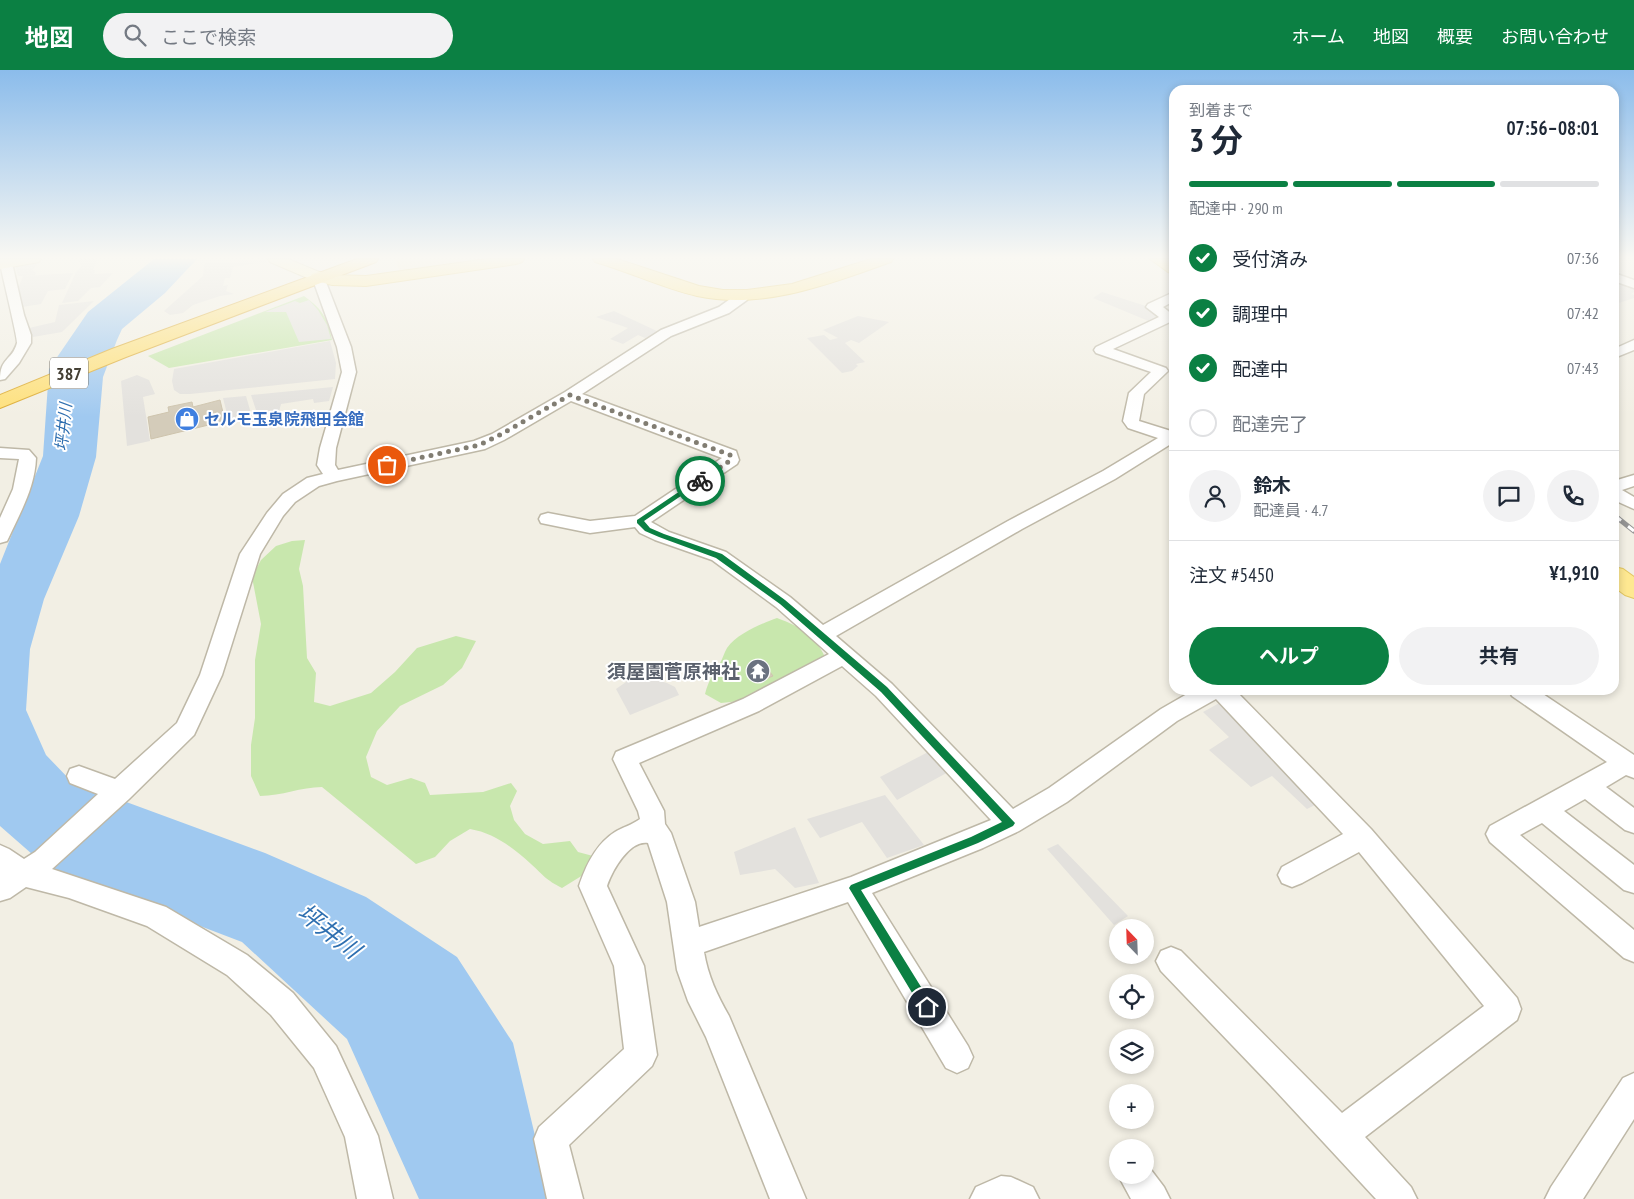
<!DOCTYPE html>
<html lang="ja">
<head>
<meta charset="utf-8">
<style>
  :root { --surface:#fff; --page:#f2f2f3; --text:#1f2937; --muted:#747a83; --line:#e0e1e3; --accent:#0b8043 }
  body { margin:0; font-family:"PT Sans Narrow","Noto Sans JP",sans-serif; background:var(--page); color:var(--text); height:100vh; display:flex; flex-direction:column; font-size:19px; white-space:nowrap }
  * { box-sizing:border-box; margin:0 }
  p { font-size:16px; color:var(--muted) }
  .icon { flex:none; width:28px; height:28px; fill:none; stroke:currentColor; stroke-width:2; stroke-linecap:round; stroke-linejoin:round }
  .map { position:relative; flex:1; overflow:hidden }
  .sheet { position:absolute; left:1169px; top:15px; width:450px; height:610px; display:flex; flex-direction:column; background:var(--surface); border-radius:15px; box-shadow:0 2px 8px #0003 }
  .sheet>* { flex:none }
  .needle { width:32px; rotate:337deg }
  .controls { position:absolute; left:1109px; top:849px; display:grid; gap:10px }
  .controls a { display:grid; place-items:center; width:45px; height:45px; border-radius:50%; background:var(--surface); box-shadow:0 2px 8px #0003; font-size:25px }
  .pin { position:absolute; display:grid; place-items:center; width:42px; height:42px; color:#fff; margin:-21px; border:2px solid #fff; border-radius:50%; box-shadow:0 1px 5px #0007 }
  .courier { position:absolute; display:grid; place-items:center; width:50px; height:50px; margin:-25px; border:4px solid #0b8043; border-radius:50%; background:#fff; color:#222; box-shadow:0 1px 6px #0007 }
  .head em { font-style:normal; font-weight:700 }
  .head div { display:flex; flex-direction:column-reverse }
  .head { display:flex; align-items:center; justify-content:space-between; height:85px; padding:0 20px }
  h1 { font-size:32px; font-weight:700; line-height:38px }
  .bar { display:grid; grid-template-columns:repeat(4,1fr); gap:8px 5px; align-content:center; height:60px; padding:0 20px }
  .bar i { height:6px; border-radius:4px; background:var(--line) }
  .bar .current { background:var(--accent) }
  .bar p { grid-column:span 4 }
  .line { display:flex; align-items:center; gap:12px; padding:0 20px; border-top:1px solid var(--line) }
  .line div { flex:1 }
  .round { display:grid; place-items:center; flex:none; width:52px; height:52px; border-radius:26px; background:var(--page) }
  ol { padding:0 20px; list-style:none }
  li { display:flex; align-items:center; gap:15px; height:55px }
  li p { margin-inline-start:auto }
  li .icon { padding:5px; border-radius:50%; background:var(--accent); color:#fff; stroke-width:4 }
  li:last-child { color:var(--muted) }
  li i { width:28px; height:28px; border:2px solid var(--line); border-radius:50% }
  .primary-button { display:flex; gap:10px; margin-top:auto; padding:10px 20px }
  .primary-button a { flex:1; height:58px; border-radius:30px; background:var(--accent); color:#fff; font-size:20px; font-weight:700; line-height:58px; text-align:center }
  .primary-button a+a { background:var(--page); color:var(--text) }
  header { display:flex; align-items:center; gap:30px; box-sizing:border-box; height:70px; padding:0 25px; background:var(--accent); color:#fff }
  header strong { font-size:24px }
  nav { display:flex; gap:28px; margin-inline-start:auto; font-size:18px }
  .search { width:350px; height:45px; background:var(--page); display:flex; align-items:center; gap:12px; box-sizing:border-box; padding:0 18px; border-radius:28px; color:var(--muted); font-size:19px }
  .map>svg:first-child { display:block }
  .commercial { fill:#f5e8cf }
  .green { fill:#c8e7ad }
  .parking { fill:#e3e1dd }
  .water { fill:#a0c9f0 }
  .building { fill:#d4ccba; stroke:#cec4ad }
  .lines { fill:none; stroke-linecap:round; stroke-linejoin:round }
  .minor-casing { stroke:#beb8a7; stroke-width:3 }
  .secondary-casing { stroke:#d3c794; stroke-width:2 }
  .primary-casing { stroke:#e3c761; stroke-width:2 }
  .trunk-casing { stroke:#ddac33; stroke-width:2 }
  .minor { fill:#fff; fill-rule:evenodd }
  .secondary { fill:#fff5c2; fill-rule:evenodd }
  .primary { fill:#fee891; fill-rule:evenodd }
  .trunk { fill:#fee07a; fill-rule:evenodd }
  .rail-casing { stroke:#949494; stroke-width:5 }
  .rail { stroke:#fff; stroke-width:3; stroke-dasharray:9; stroke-linecap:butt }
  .route { fill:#0b8043 }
  .done { stroke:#817d72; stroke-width:5; stroke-dasharray:0 9 }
  .labels { text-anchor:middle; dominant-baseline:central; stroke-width:4; stroke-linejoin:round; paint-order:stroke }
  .far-shop-label { font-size:16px; font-weight:bold; fill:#366cbe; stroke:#fff; text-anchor:start }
  .far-water-label { font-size:16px; font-style:italic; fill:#2e6fb0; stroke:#fff }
  .shield { fill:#fff; stroke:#7c7971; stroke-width:1 }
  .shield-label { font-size:18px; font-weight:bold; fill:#443f34 }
  .worship-label { font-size:19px; font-weight:bold; fill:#5b616d; stroke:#fff; text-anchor:end }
  .near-water-label { font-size:24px; font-style:italic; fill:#2e6fb0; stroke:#fff }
</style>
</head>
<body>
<header>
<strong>地図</strong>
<div class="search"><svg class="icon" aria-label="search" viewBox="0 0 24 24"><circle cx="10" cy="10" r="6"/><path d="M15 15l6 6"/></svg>ここで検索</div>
<nav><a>ホーム</a><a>地図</a><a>概要</a><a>お問い合わせ</a></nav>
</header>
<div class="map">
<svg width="1634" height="1129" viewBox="0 0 1634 1129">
  <rect width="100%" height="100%" fill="#f2efe4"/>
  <!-- commercial -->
  <path class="commercial" d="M394 189H490V191L401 204Z"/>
  <!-- green -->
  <path class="green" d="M304 226C322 239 328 248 332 270L169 298 148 286Z
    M305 470 299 499 303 516 307 588 316 603 314 632 330 636 371 623 395 602 417 578 456 566 476 571 462 598 443 615 400 636 377 661 366 687 371 707 387 715 411 708 425 713 430 725 483 722 511 713 517 721 510 736 514 750 525 764 543 774 570 771 578 782 593 786 583 805 562 818C546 810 543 805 531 794 512 777 494 763 470 759L450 771 435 787 416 794 322 717C301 717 282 726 260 726L251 706V675L255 648V590L261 554 252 507 261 490 276 476 292 471Z
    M777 548C801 557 814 564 825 587L800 598 749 630 721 633 705 624C709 609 713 605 720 593 723 588 724 583 727 578 738 563 761 554 777 548Z"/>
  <!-- parking -->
  <path class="parking" d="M77 189H98L93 200H95L94 204 113 203 100 217 91 218 78 231 62 233 76 202 82 196Z
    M39 191V193L32 200 36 203 35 205 24 206 73 203 65 219 48 221 41 234 22 237 17 221 23 206H18L15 195Z
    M267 191V192L233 197 230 208H225L223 216 228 215 226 221 234 224 220 226 193 235 183 243 170 245 164 241 203 206 204 195 208 192Z
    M1625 213 1634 216V222L1631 224 1634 225V228L1616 234 1614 233V216Z
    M1102 222 1149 237 1162 245 1151 252 1093 228Z
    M309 230 318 240 327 255 331 269 299 272 286 242H265L295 231 300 233Z
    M94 231 62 262 33 267 29 258 55 252 59 235Z
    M614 241 659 262 645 268 638 265 623 274 610 269 628 258 596 247Z
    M858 246 889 252 859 273 851 270 845 273 865 292 856 294 858 296 852 301 842 303 807 268 824 265 830 270 838 268 823 260Z
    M330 271 336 293 335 309 190 324H180L174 320 172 311 174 299Z
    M137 305 149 310 155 324 143 327 150 371 127 376 121 311Z
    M333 317 329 331 314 333 313 329 281 334 279 342 258 346 251 325Z
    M246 326 252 347 229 352 223 328Z
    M637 605 667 613 675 617 679 625 630 645 616 619 626 612V607Z
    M1223 631 1321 732 1307 739 1272 706 1251 717 1209 680 1229 667 1203 642Z
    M932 680 952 700 897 730 880 707Z
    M885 725 924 775 887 788 862 752 820 768 807 749Z
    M795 757 819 813 795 818 775 799 740 805 734 782Z
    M1058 774 1128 846 1114 855 1047 779Z"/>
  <!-- water -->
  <path class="water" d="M154 189H197L165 223 122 259 117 270 103 307 96 387 79 446 44 529 30 579 26 640 46 685 72 712 265 783 366 827 457 887 513 973 550 1129H419L347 969 242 872 48 798 0 756V494L43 386 49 299 88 242Z"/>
  <!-- building -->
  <path class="building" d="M220 330 225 351 151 369 148 347 169 342 168 337 192 332 193 337Z
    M763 593 773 606 756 613 746 600Z"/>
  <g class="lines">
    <!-- minor casing -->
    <g class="minor-casing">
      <path id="minor" d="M6 189 12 193 24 245 31 265V273L19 293 5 309 0 310C0 287 12 291 17 273 18 269 2 204 0 193L2 190Z
        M318 203 324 207 351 277 356 302 336 378 335 395 338 400 474 371 492 364 565 322 661 260 719 237 737 224H747L749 227 747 230 729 243 671 266 582 324 736 381 739 390 737 394 651 452 669 462 726 482 790 527 823 555 1008 451 1103 401 1158 368 1128 358 1123 351 1129 323 1151 302 1096 283 1094 280 1096 277 1159 247 1146 237 1148 234 1174 222V231L1163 237 1173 245 1170 252 1113 279 1166 298 1168 301 1144 324 1139 351 1171 361 1174 360V372L1115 409 1022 459 836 566 892 614 1013 739 1049 718 1161 639 1194 620H1235L1371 759 1517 928 1521 939 1517 950 1365 1067 1411 1117 1417 1129H1376L1275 1020 1161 901 1156 891 1161 881 1171 877 1181 881 1342 1043 1484 936 1359 782 1302 813 1292 817 1282 813 1278 805 1282 797 1343 764 1216 629 1177 651 1067 732 1019 761 983 778 872 823 968 976 973 987 968 998 957 1003 946 998 848 832 704 882C708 906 717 925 729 946L806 1129H770L706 967 688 931 677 900 667 832 648 773C629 770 612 801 607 816L644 896 657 985 652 996 569 1075 583 1129H547L534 1069 539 1057 624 979 614 896 579 816C586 795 596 774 615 762 623 757 632 755 640 749L638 741 613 689 616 682 743 629 829 584 776 537 712 490 655 470 640 463 635 457 590 463 541 453 539 449 541 445 548 443 590 451 635 446 722 388 571 331 504 370 485 379 337 411 319 416 295 432 283 446 260 484 222 605 194 665 129 729 52 799 166 837 247 885 293 923 336 976 378 1066 393 1129H357L345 1067 314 998 271 945 227 905 147 856 69 828 26 817 10 828 0 831V775L9 779 24 789 35 782 98 724 70 713 67 706 70 699 79 696 115 709 177 653 200 605 240 484 267 443 283 424 307 408 323 404 317 395 320 378 342 302 337 277 312 207ZM842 596 876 626 991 750 851 807 699 857 695 832 671 763 665 754 664 741 639 693 759 641Z
        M1614 203 1634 210V218L1614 211Z
        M1634 270V280L1614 288V279Z
        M0 378 29 380 36 388C35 417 21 441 9 467L7 471 0 473V448L13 419 19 389 0 388Z
        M1634 405V416L1622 420 1634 427V439L1614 430V411Z
        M1509 620H1537L1634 685V708L1626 705 1606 717 1634 738V763L1625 760 1585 729 1564 741 1634 795V823L1624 820 1542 753 1520 765 1634 860V892L1624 888 1490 772 1486 764 1490 756 1607 692 1512 626Z
        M1634 1003V1049L1583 1129H1545L1551 1117 1623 1008Z
        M1145 1092 1164 1117 1170 1129H1131L1118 1105H1145Z
        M1001 1106 1011 1107 1033 1117 1039 1129H970L976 1117Z"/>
    </g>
    <!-- secondary casing -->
    <g class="secondary-casing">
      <path id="secondary" d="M0 189H41L39 192 0 199Z
        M268 189H288L324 204 326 207 324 210H312L270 192Z"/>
    </g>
    <!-- primary casing -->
    <g class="primary-casing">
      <path id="primary" d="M487 189H524L522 192 516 194 366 216 332 215 312 210 310 207 312 204 318 202 332 205 366 206Z
        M593 189H617L699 216 723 220H747L792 214 871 189H893L891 192C829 214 764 240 697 226 662 218 630 202 595 192Z
        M1150 189H1168L1174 192V204L1168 202Z
        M1614 497 1623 499 1634 507V528L1625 525 1614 517Z"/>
    </g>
    <!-- trunk casing -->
    <g class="trunk-casing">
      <path id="trunk" d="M357 189H378L376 192 126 287 0 338V325L112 279Z"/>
    </g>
    <!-- minor -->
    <use href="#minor" class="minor"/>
    <!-- secondary -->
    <use href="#secondary" class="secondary"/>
    <!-- primary -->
    <use href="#primary" class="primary"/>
    <!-- trunk -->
    <use href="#trunk" class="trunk"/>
    <!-- rail casing -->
    <g class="rail-casing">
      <path id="rail" d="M1614 445 1634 461"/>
    </g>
    <!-- rail -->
    <use href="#rail" class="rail"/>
  </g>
  <!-- sky -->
  <linearGradient id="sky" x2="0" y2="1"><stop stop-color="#8bbceb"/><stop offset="0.54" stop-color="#f9f8f3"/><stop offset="1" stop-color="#f9f8f3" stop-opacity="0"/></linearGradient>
  <rect width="1634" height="347" fill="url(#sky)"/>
  <!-- route -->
  <path class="route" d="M698 409 703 411 644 451 650 458 664 464 722 484 785 530 887 617 1015 753 1013 756 978 773 861 820 931 933 933 937 931 941 927 943 923 941 849 818 851 815 971 767 1002 752 881 622 780 534 716 488 659 467 645 461 637 453V450Z"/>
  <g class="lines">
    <!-- done -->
    <path class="done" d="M387 395 479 375 498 366 570 325 730 385 731 390 700 411"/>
  </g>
  <!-- icons -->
  <defs>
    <g id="shop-disc" transform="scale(1.25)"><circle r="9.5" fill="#3f7fe0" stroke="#fff"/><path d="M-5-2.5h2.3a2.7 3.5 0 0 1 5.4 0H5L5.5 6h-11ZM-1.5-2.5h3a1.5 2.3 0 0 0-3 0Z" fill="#fff"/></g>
    <g id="temple-disc" transform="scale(1.25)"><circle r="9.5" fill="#6b7280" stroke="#fff"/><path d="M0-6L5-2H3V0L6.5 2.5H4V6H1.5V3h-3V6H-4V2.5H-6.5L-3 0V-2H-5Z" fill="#fff"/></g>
  </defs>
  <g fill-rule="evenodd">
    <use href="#shop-disc" x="187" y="349"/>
    <use href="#temple-disc" x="758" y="601"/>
  </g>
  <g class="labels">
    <!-- far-shop labels -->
    <g class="far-shop-label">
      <text x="204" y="349">セルモ玉泉院飛田会館</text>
    </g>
    <!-- far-water labels -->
    <g class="far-water-label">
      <text transform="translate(63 357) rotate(-84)">坪井川</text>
    </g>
    <!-- shield labels -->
    <rect class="shield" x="50" y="287.5" width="38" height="31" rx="4"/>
    <g class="shield-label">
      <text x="69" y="303">387</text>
    </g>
    <!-- worship labels -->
    <g class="worship-label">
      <text x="740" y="601">須屋園菅原神社</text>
    </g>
    <!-- near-water labels -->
    <g class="near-water-label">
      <text transform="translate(329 861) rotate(38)">坪井川</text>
    </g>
  </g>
</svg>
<div class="controls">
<a><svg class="needle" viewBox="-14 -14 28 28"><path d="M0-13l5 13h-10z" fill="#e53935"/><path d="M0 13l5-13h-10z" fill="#747a83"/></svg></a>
<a><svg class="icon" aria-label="locate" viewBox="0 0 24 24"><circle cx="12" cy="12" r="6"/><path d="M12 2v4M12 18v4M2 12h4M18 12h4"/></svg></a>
<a><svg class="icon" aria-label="layers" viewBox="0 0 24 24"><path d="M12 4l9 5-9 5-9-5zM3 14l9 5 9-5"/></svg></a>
<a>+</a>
<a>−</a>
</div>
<div class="pin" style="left:387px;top:395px;background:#ea580c"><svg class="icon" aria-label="bag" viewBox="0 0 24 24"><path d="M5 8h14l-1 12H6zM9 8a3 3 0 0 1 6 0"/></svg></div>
<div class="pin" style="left:927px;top:937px;background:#1f2937"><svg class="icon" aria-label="home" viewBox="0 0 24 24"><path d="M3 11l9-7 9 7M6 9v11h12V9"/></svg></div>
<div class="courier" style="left:700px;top:411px"><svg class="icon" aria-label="bike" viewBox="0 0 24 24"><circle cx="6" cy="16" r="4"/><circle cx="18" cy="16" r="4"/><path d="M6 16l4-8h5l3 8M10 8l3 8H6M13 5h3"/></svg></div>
<section class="sheet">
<div class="head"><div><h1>3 分</h1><p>到着まで</p></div><em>07:56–08:01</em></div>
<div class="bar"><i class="current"></i><i class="current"></i><i class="current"></i><i></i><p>配達中 · 290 m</p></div>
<ol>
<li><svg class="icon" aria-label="check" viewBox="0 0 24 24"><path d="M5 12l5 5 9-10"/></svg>受付済み<p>07:36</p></li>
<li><svg class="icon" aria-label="check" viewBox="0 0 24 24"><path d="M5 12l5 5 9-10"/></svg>調理中<p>07:42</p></li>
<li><svg class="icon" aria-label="check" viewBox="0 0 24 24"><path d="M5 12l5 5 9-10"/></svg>配達中<p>07:43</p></li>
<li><i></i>配達完了</li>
</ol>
<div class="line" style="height:90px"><a class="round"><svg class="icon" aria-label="person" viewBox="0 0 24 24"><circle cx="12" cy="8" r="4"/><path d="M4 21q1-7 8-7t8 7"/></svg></a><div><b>鈴木</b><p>配達員 · 4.7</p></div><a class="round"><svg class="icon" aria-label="chat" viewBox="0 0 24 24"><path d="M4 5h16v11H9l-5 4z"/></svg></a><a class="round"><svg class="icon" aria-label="phone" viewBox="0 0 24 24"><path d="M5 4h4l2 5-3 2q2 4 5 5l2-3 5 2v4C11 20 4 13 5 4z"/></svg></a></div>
<div class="line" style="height:65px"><div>注文 #5450</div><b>¥1,910</b></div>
<div class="primary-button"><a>ヘルプ</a><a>共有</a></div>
</section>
</div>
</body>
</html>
